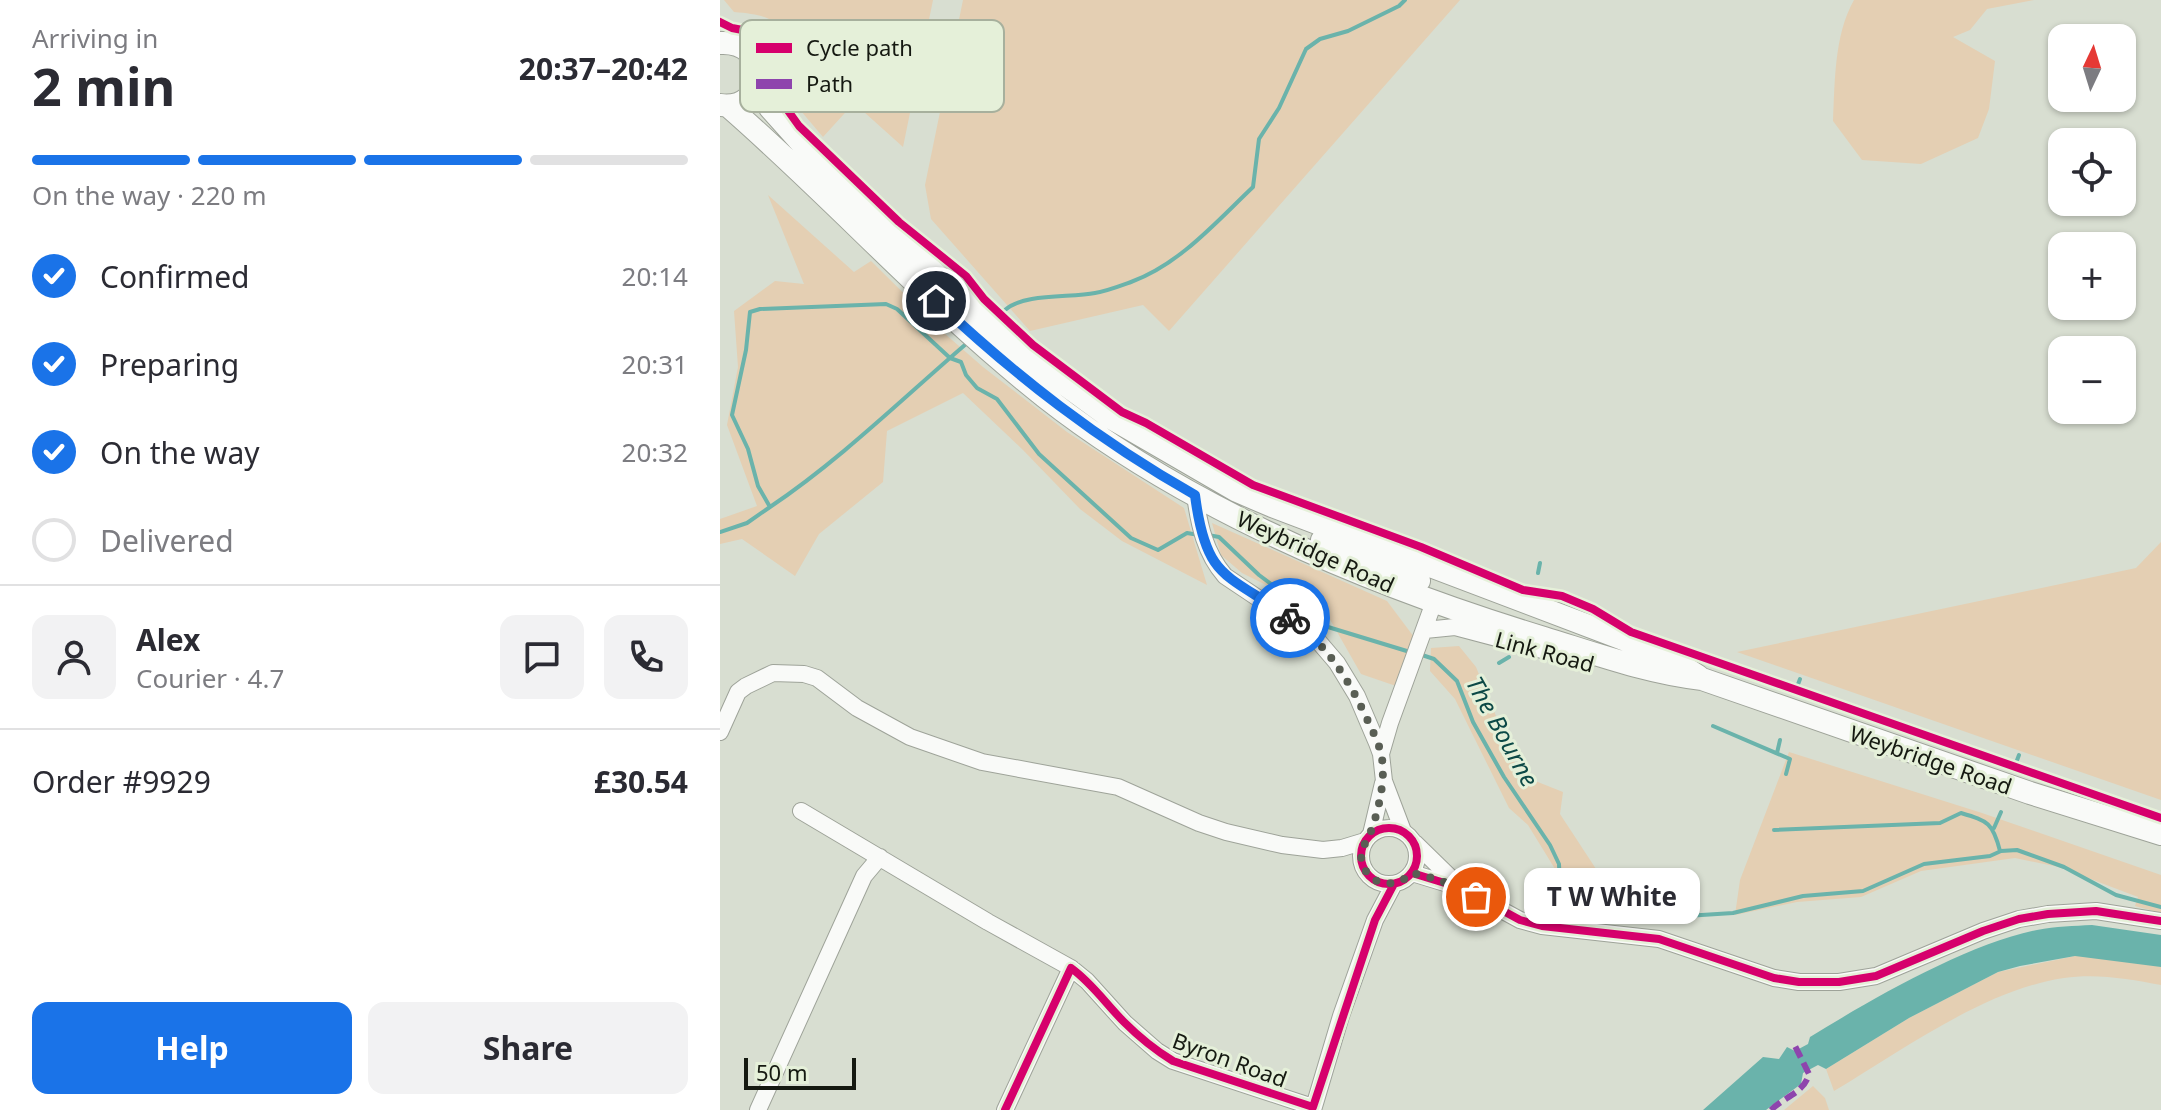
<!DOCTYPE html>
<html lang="en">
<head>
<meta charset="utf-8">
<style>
  :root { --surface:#fff; --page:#f2f2f3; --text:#2b2b33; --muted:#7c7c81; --line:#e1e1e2; --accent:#1a73e8 }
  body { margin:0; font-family:"Noto Sans",sans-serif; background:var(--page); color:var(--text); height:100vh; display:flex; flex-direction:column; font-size:30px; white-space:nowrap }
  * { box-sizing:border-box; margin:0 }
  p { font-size:26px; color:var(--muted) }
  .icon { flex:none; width:44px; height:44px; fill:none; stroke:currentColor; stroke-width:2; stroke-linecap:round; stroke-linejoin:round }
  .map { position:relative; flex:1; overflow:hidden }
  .side { display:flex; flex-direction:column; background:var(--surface); width:720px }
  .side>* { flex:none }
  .needle { width:52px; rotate:4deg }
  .tools { position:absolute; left:1328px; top:24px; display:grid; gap:16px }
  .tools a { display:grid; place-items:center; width:88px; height:88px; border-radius:16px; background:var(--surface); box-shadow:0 2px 6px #0004; font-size:40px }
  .scale { position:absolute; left:24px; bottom:20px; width:112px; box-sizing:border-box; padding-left:8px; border:4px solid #151911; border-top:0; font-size:22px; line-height:28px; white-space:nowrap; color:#151911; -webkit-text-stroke:6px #e5f0d9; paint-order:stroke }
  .pin { position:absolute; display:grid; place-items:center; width:68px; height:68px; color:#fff; margin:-34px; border:4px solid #fff; border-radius:50%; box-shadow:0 2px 8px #0007 }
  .courier { position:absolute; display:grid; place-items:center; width:80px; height:80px; margin:-40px; border:6px solid #1a73e8; border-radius:50%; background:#fff; color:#222; box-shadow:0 2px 10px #0007 }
  .bubble { position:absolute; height:56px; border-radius:16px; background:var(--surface); box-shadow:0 2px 6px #0004; font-size:26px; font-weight:700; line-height:56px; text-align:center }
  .summary em { font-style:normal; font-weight:700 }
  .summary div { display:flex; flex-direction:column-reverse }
  .summary { display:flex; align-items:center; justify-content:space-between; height:136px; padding:0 32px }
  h1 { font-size:52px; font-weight:700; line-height:60px }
  .bar { display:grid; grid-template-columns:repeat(4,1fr); gap:12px 8px; align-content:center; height:96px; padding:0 32px }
  .bar i { height:10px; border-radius:6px; background:var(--line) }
  .bar .active { background:var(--accent) }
  .bar p { grid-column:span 4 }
  .line { display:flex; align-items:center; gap:20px; padding:0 32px; border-top:2px solid var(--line) }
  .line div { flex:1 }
  .round { display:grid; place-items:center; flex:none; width:84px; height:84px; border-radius:16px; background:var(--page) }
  ol { padding:0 32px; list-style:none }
  li { display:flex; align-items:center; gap:24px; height:88px }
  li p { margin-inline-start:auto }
  li .icon { padding:8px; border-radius:50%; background:var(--accent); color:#fff; stroke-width:4 }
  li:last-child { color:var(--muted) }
  li i { width:44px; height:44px; border:4px solid var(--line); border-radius:50% }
  .primary-button { display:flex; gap:16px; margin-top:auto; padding:16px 32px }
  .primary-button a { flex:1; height:92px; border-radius:16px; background:var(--accent); color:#fff; font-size:32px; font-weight:700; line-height:92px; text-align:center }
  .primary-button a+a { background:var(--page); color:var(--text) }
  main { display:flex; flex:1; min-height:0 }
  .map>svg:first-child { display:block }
  .green { fill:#e4cfb3 }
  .water { fill:#6ab3ab }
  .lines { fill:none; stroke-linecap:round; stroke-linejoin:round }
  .stream { stroke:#6ab3ab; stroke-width:4 }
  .minor-casing { stroke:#9ea399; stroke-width:18 }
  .major-casing { stroke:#9ea399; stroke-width:24 }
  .minor { stroke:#f9faf8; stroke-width:16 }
  .major { stroke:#f9faf8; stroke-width:22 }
  .quiet { stroke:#8e44ad; stroke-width:6; stroke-dasharray:12 6; stroke-linecap:butt }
  .cycleway-casing { stroke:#e5f0d9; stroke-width:13 }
  .cycleway { stroke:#d6006c; stroke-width:8 }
  .done { stroke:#595e54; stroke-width:8; stroke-dasharray:0 14.4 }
  .route { stroke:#1a73e8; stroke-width:10 }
  .labels { text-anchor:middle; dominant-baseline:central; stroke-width:6; stroke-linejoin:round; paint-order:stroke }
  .street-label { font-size:22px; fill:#151911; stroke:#e5f0d9 }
  .water-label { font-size:24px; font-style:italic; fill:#0c4946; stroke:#e5f0d9 }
  .key { fill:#e5f0d9; stroke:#a7b09d; stroke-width:2 }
  .key-label { font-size:22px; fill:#151911 }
</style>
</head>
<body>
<main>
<section class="side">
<div class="summary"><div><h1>2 min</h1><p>Arriving in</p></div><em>20:37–20:42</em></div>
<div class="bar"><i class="active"></i><i class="active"></i><i class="active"></i><i></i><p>On the way · 220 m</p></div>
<ol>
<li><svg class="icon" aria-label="check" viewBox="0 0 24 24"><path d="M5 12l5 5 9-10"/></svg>Confirmed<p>20:14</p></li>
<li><svg class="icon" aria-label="check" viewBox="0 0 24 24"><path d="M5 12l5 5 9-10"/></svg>Preparing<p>20:31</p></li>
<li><svg class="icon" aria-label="check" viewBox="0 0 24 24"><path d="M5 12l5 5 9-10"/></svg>On the way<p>20:32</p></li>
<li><i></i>Delivered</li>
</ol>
<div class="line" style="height:144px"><a class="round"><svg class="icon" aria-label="person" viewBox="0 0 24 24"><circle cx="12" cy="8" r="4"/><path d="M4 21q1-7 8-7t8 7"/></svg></a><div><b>Alex</b><p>Courier · 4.7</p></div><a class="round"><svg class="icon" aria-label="chat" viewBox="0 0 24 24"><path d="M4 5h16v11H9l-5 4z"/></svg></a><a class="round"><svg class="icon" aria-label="phone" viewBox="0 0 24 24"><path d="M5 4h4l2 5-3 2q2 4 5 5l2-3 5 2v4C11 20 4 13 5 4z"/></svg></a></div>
<div class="line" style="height:104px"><div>Order #9929</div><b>£30.54</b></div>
<div class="primary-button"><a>Help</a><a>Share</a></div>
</section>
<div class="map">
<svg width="1441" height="1110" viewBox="0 0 1441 1110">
  <rect width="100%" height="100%" fill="#d8ded1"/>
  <!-- green -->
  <path class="green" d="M4 0H213L183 147 134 103 103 137 53 78C69 30 67 16 14 12Z
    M243 0H740L449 331 423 305 310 331 211 219 205 185Z
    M1134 0H1314L1267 9 1250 30 1233 37 1275 61 1269 109 1258 138 1201 164 1142 160 1113 121C1115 82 1114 35 1134 0Z
    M48 195 134 272 151 261 224 333 263 367 347 432 464 508 487 585 402 541 360 509 303 450 243 393 167 431 163 482 99 534 75 576 22 539 0 544V519L37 506 7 425 18 367 14 311 55 281 84 284Z
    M492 523 667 601 694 637 676 686 641 674 608 616 522 573 501 555Z
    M1441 542V800L1017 652 1416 568Z
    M739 646 756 667 800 775 843 792 840 814 878 872 938 888 936 924 845 913 835 869 808 825 789 808 735 699 710 671 711 648Z
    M1069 752 1262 813 1441 875V913L1415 906 1418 897 1339 867 1295 858 1201 871 1141 897 1077 902 1015 915 1020 880Z
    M1355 956H1394L1437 966 1441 967V985C1410 979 1376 973 1344 978 1264 990 1183 1050 1114 1091L1106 1069 1189 1018 1278 972Z
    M1093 1086 1105 1098 1109 1110H1064Z"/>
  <!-- water -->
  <path class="water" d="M1372 925 1441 935V967L1355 956 1300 966 1278 972 1189 1018 1106 1069 1098 1065 1083 1073 1081 1084 1046 1110H983L1043 1057 1059 1059 1067 1047 1075 1051 1088 1044 1090 1037C1152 999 1247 944 1317 930 1336 926 1354 926 1372 925Z"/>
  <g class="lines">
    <!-- stream -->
    <path class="stream" d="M285 310C304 293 350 298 375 293 387 291 400 286 411 282 460 264 496 222 533 187L539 139 559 108 586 49 600 39 628 31 679 6 685 0
      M50 507C120 460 182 399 246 344
      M0 532 27 523 50 507 38 486 28 449 12 415 26 350 30 312 40 309 166 304 177 309 230 358 241 362 246 375 257 388 277 399 319 454 411 538 438 550 467 533 479 535
      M488 535 499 537 539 575 608 627 690 652
      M818 573 820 563
      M699 654 714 659 737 681 753 722 784 777 830 845 839 864 840 888 848 905 863 913 888 915 966 916 1013 913 1083 896 1143 891 1204 864 1270 856 1281 851 1297 850 1344 867 1396 895 1441 907
      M779 663 789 657
      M1077 687 1080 679
      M993 726 1070 759 1066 774
      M1057 753 1060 740
      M1296 763 1299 755
      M1274 828 1281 812
      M1054 830 1220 823 1241 813C1268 821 1273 823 1280 851"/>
    <!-- minor casing -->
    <g class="minor-casing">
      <path id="minor" d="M475 495C479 525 485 553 505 576L593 635 617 663 637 696 657 743 661 754 664 781 683 831
        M705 630 735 627 867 662
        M0 732 18 692 26 686 53 673 84 674 97 678 137 708 190 737 262 762 398 787 479 823 506 832 562 845 603 850 622 848 645 841
        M661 754 670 723 714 602
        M81 811 268 922 351 968 367 981 405 1023 437 1051 453 1061 593 1107
        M641 856a28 28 0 1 1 56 0a28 28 0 1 1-56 0Z
        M651 834 663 783
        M695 843 736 883
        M692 873 741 888 800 920 822 926 939 939 1054 978 1079 982H1119L1156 976 1263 931 1299 919 1328 914 1376 911 1441 921
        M38 1110 144 876 160 857
        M285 1110 351 968
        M593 1110 621 1016 655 920 674 884"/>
    </g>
    <!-- major casing -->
    <g class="major-casing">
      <path id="major" d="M0 43C53 40 48 112 0 105
        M38 82 50 108 84 146 226 284 309 358 391 418 517 491 552 506 903 639 956 662 978 676
        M8 106C116 200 212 308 325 397 469 510 650 585 824 638 876 654 928 673 982 679L1310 793 1441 834
        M602 540 699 581"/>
    </g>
    <!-- minor -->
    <use href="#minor" class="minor"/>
    <!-- major -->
    <use href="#major" class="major"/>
    <!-- quiet -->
    <path class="quiet" d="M1051 1110C1064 1097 1084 1093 1089 1074L1074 1044"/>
    <!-- cycleway casing -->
    <g class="cycleway-casing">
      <path id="cycleway" d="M0 22 12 28 33 32 52 64 48 78 51 87 79 126 179 222 246 276 264 299 313 345 402 412 426 423 533 485 701 547 803 590 842 596 873 609 911 632 1441 818
        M641 856a28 28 0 1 1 56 0a28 28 0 1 1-56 0Z
        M692 873 741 888 800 920 822 926 939 939 1054 978 1079 982H1119L1156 976 1263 931 1299 919 1328 914 1376 911 1441 921
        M285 1110 351 968C372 983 386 1004 404 1022 419 1037 435 1050 453 1061L593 1107 655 920 674 884"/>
    </g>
    <!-- cycleway -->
    <use href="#cycleway" class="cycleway"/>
  </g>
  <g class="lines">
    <!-- done -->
    <path class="done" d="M570 618C607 645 628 678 647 719 652 730 658 741 661 753 665 772 662 790 658 808 656 815 654 824 651 831 647 843 637 851 643 865 651 888 677 888 692 873L720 880 756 897"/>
    <!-- route -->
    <path class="route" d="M216 301C297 377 378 440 475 495 486 582 508 573 570 618"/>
  </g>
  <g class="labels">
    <!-- street labels -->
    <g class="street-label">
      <text transform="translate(596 551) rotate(24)">Weybridge Road</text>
      <text transform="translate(825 651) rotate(15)">Link Road</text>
      <text transform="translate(1211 759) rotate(19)">Weybridge Road</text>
      <text transform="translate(510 1059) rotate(20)">Byron Road</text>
    </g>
    <!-- water labels -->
    <g class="water-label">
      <text transform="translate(783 731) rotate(61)">The Bourne</text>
    </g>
  </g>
  <!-- legend -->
  <rect x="20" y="20" width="264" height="92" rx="12" class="key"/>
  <rect x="36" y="43" width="36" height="10" fill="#d6006c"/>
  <rect x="36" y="79" width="36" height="10" fill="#8e44ad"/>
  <g class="key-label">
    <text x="86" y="56">Cycle path</text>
    <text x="86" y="92">Path</text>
  </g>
</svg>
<div class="tools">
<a><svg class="needle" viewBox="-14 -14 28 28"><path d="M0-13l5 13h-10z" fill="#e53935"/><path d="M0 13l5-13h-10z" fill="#7c7c81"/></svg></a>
<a><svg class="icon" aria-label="locate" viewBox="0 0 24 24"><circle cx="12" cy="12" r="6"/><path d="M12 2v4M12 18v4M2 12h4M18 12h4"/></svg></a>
<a>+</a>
<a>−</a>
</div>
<div class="scale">50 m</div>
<div class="pin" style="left:756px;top:897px;background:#ea580c"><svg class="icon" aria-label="bag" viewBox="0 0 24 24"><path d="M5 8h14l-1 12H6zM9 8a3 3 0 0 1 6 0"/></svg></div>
<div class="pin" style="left:216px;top:301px;background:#1f2937"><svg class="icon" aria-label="home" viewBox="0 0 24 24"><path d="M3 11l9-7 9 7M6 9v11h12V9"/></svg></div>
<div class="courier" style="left:570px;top:618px"><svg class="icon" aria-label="bike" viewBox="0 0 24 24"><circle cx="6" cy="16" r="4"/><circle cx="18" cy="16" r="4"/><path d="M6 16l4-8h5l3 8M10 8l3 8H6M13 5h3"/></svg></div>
<div class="bubble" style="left:804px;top:868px;width:176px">T W White</div>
</div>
</main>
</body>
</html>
